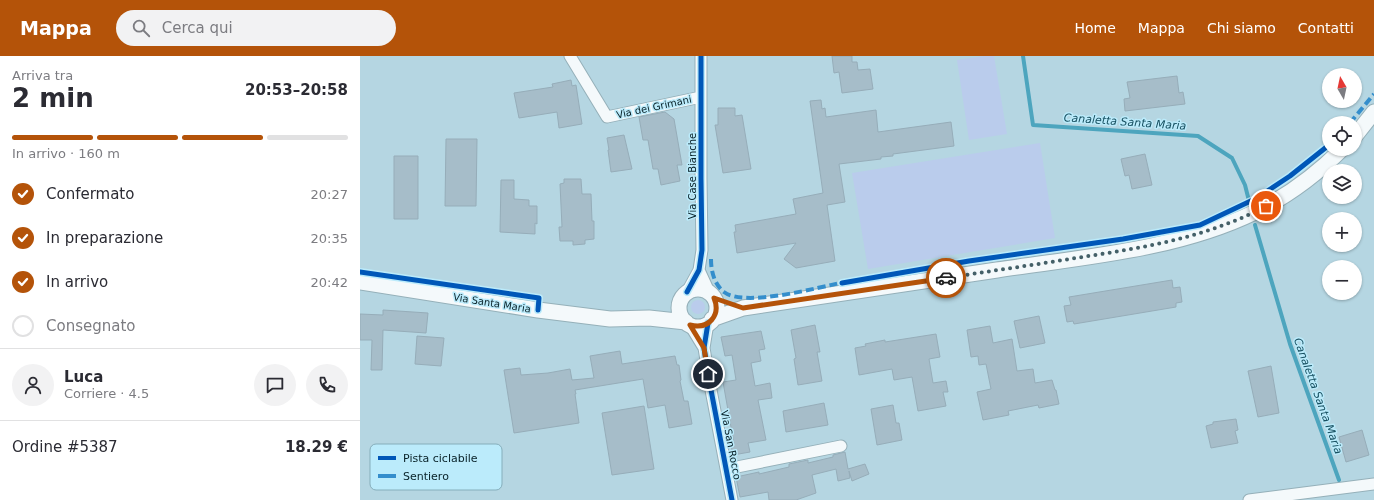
<!DOCTYPE html>
<html lang="it">
<head>
<meta charset="utf-8">
<style>
  :root { --surface:#fff; --page:#f2f2f3; --text:#2b2b33; --muted:#7c7c81; --line:#e1e1e2; --accent:#b45309 }
  body { margin:0; font-family:"DejaVu Sans",sans-serif; background:var(--page); color:var(--text); height:100vh; display:flex; flex-direction:column; font-size:15px; white-space:nowrap }
  * { box-sizing:border-box; margin:0 }
  p { font-size:13px; color:var(--muted) }
  .icon { flex:none; width:22px; height:22px; fill:none; stroke:currentColor; stroke-width:2; stroke-linecap:round; stroke-linejoin:round }
  .map { position:relative; flex:1; overflow:hidden }
  .side { display:flex; flex-direction:column; background:var(--surface); width:360px }
  .side>* { flex:none }
  .needle { width:26px; rotate:351deg }
  .controls { position:absolute; left:962px; top:12px; display:grid; gap:8px }
  .controls a { display:grid; place-items:center; width:40px; height:40px; border-radius:50%; background:var(--surface); box-shadow:0 1px 3px #0004; font-size:20px }
  .pin { position:absolute; display:grid; place-items:center; width:34px; height:34px; color:#fff; margin:-17px; border:2px solid #fff; border-radius:50%; box-shadow:0 1px 4px #0007 }
  .courier { position:absolute; display:grid; place-items:center; width:40px; height:40px; margin:-20px; border:3px solid #b45309; border-radius:50%; background:#fff; color:#222; box-shadow:0 1px 5px #0007 }
  .headline em { font-style:normal; font-weight:600 }
  .headline div { display:flex; flex-direction:column-reverse }
  .headline { display:flex; align-items:center; justify-content:space-between; height:68px; padding:0 12px }
  h1 { font-size:26px; font-weight:600; line-height:30px }
  .bar { display:grid; grid-template-columns:repeat(4,1fr); gap:6px 4px; align-content:center; height:48px; padding:0 12px }
  .bar i { height:5px; border-radius:3px; background:var(--line) }
  .bar .current { background:var(--accent) }
  .bar p { grid-column:span 4 }
  .line { display:flex; align-items:center; gap:10px; padding:0 12px; border-top:1px solid var(--line) }
  .line div { flex:1 }
  .round { display:grid; place-items:center; flex:none; width:42px; height:42px; border-radius:21px; background:var(--page) }
  ol { padding:0 12px; list-style:none }
  li { display:flex; align-items:center; gap:12px; height:44px }
  li p { margin-inline-start:auto }
  li .icon { padding:4px; border-radius:50%; background:var(--accent); color:#fff; stroke-width:4 }
  li:last-child { color:var(--muted) }
  li i { width:22px; height:22px; border:2px solid var(--line); border-radius:50% }
  header { display:flex; align-items:center; gap:24px; box-sizing:border-box; height:56px; padding:0 20px; background:var(--accent); color:#fff }
  header strong { font-size:19px }
  nav { display:flex; gap:22px; margin-inline-start:auto; font-size:14px }
  .search { width:280px; height:36px; background:var(--page); display:flex; align-items:center; gap:10px; box-sizing:border-box; padding:0 14px; border-radius:22px; color:var(--muted); font-size:15px }
  main { display:flex; flex:1; min-height:0 }
  .map>svg:first-child { display:block }
  .green { fill:#baccec }
  .lines { fill:none; stroke-linecap:round; stroke-linejoin:round }
  .stream { stroke:#4da5be; stroke-width:4 }
  .building { fill:#a6bdc9; stroke:#96adb9 }
  .minor-casing { stroke:#95b0b9; stroke-width:13 }
  .secondary-casing { stroke:#95b0b9; stroke-width:17 }
  .minor { stroke:#f4f9fb; stroke-width:11 }
  .secondary { stroke:#f4f9fb; stroke-width:15 }
  .quiet { stroke:#348ecc; stroke-width:4; stroke-dasharray:8 4; stroke-linecap:butt }
  .cycleway-casing { stroke:#bbebfb; stroke-width:8 }
  .cycleway { stroke:#0057b8; stroke-width:5 }
  .done { stroke:#446068; stroke-width:4; stroke-dasharray:0 7.2 }
  .route { stroke:#b45309; stroke-width:5 }
  .labels { text-anchor:middle; dominant-baseline:central; stroke-width:3; stroke-linejoin:round; paint-order:stroke }
  .street-label { font-size:10px; fill:#072027; stroke:#bbebfb }
  .water-label { font-size:11px; font-style:italic; fill:#175061; stroke:#bbebfb }
  .key { fill:#bbebfb; stroke:#85aebb; stroke-width:1 }
  .key-label { font-size:11px; fill:#072027 }
</style>
</head>
<body>
<header>
<strong>Mappa</strong>
<div class="search"><svg class="icon" aria-label="search" viewBox="0 0 24 24"><circle cx="10" cy="10" r="6"/><path d="M15 15l6 6"/></svg>Cerca qui</div>
<nav><a>Home</a><a>Mappa</a><a>Chi siamo</a><a>Contatti</a></nav>
</header>
<main>
<section class="side">
<div class="headline"><div><h1>2 min</h1><p>Arriva tra</p></div><em>20:53–20:58</em></div>
<div class="bar"><i class="current"></i><i class="current"></i><i class="current"></i><i></i><p>In arrivo · 160 m</p></div>
<ol>
<li><svg class="icon" aria-label="check" viewBox="0 0 24 24"><path d="M5 12l5 5 9-10"/></svg>Confermato<p>20:27</p></li>
<li><svg class="icon" aria-label="check" viewBox="0 0 24 24"><path d="M5 12l5 5 9-10"/></svg>In preparazione<p>20:35</p></li>
<li><svg class="icon" aria-label="check" viewBox="0 0 24 24"><path d="M5 12l5 5 9-10"/></svg>In arrivo<p>20:42</p></li>
<li><i></i>Consegnato</li>
</ol>
<div class="line" style="height:72px"><a class="round"><svg class="icon" aria-label="person" viewBox="0 0 24 24"><circle cx="12" cy="8" r="4"/><path d="M4 21q1-7 8-7t8 7"/></svg></a><div><b>Luca</b><p>Corriere · 4.5</p></div><a class="round"><svg class="icon" aria-label="chat" viewBox="0 0 24 24"><path d="M4 5h16v11H9l-5 4z"/></svg></a><a class="round"><svg class="icon" aria-label="phone" viewBox="0 0 24 24"><path d="M5 4h4l2 5-3 2q2 4 5 5l2-3 5 2v4C11 20 4 13 5 4z"/></svg></a></div>
<div class="line" style="height:52px"><div>Ordine #5387</div><b>18.29 €</b></div>
</section>
<div class="map">
<svg width="1014" height="444" viewBox="0 0 1014 444">
  <rect width="100%" height="100%" fill="#b5d6e2"/>
  <!-- green -->
  <path class="green" d="M624 0H634L647 78 609 84 597 4Z
    M680 87 695 182 508 213 492 117Z
    M331 251a7 7 0 1 1 14 0a7 7 0 1 1-14 0Z"/>
  <g class="lines">
    <!-- stream -->
    <path class="stream" d="M663 0 673 69 838 80 872 102 885 129 889 145
      M895 169 930 288 979 424"/>
  </g>
  <!-- building -->
  <path class="building" d="M472 0H492V6H497L498 14 510 13 513 33 482 37 479 16 474 17Z
    M817 20 819 37 823 36 825 48 765 55 764 43 770 42 767 26Z
    M211 24 212 30 216 29 222 68 199 72 197 56 159 62 154 37 193 31 192 28Z
    M461 44 462 53 465 52 466 61 516 54 518 76 591 66 594 90 533 98V100L521 101V103L479 108 485 146 467 149 475 205 436 212 424 203 436 187 377 197 374 176H376L375 169 436 158 433 143 463 137 450 45Z
    M358 52H375V60L382 59 391 113 363 117 355 69H358Z
    M305 56 314 63 322 109H317L320 125 301 129 298 113H293L288 84H283L279 61Z
    M264 79 272 113 251 116 248 94H249L247 82Z
    M86 83H117L116 150H85Z
    M785 98 792 129 772 133 769 119 765 120 761 103Z
    M34 100H58V163H34Z
    M204 123H221L222 138H231L232 165H234V183L225 184V188L213 189V185H200L199 171H202L200 128 204 127Z
    M141 124H154V143L169 144V150H177V168L175 167V178L140 176Z
    M812 224 813 232 820 231 822 246 816 247V251L714 268 713 265 707 266 704 250 711 249 709 241Z
    M23 254 68 257 66 277 23 274 22 314H11L12 284H0V258L23 259Z
    M679 260 685 287 660 292 654 265Z
    M455 269 460 296H457L462 325 438 329 434 303 436 302 431 274Z
    M630 270 633 287 652 283 657 315 673 313 675 327 692 324 695 334H696L699 348 679 352 678 349 648 355 649 359 623 364 617 336 631 333 626 308 619 309 618 300 611 301 607 274Z
    M401 275 405 293 399 294 401 305 391 307 395 330 410 327 412 342 398 344 406 384 388 387 390 396 373 399 371 389 374 388 363 326 376 324 372 299 365 300 361 281Z
    M576 278 580 301 569 303 573 327 586 325 588 336H583L586 350 558 355 552 321 534 324 532 313 499 319 495 292 506 290 505 288 525 284V286Z
    M57 280 84 282 81 310 55 308Z
    M260 295 262 308 315 300 317 309H319L321 324 320 325 324 345H328L332 368 309 372 305 349 288 352 283 323 215 334 216 338H215L219 367 154 377 144 314 160 312 161 319 188 317 210 313 212 324 234 322 230 300Z
    M911 310 919 357 898 361 888 315Z
    M464 347 468 369 426 376 423 355Z
    M533 349 536 367H539L542 384 517 389 511 353Z
    M284 350 294 413 252 419 242 357Z
    M876 363 878 374 875 375 878 387 851 392 846 370 853 368V366Z
    M1002 374 1009 399 986 406 979 381Z
    M485 396 488 413 505 408 509 418 492 425 489 415 490 422 478 425 476 413 452 419 456 437 436 444H409L408 436 380 441 376 421 399 416V418L429 411V408L448 404V407L473 401V399Z"/>
  <g class="lines">
    <!-- minor casing -->
    <g class="minor-casing">
      <path id="minor" d="M210 0 247 61 341 41
        M339 214 350 238
        M327 236 339 214 342 194 341 123V0
        M348 267 344 292 351 334 372 444
        M330 269 344 292
        M367 413 481 390
        M889 444 1014 428"/>
    </g>
    <!-- secondary casing -->
    <g class="secondary-casing">
      <path id="secondary" d="M995 80 1014 56
        M0 226 178 254 250 263 289 262 326 266
        M319 252a19 19 0 1 1 38 0a19 19 0 1 1-38 0Z
        M352 263 383 252C468 239 552 227 637 214 723 201 817 194 895 156 928 140 957 118 982 93"/>
    </g>
    <!-- minor -->
    <use href="#minor" class="minor"/>
    <!-- secondary -->
    <use href="#secondary" class="secondary"/>
    <!-- quiet -->
    <path class="quiet" d="M990 67 1014 38
      M351 203C351 215 354 228 364 236 385 252 459 231 485 226"/>
    <!-- cycleway casing -->
    <g class="cycleway-casing">
      <path id="cycleway" d="M0 216 179 242 178 254
        M482 227 609 205 763 183 840 169 897 142 930 120 969 89
        M327 236 339 214 342 194 341 123V0
        M348 267 344 292 351 334 372 444"/>
    </g>
    <!-- cycleway -->
    <use href="#cycleway" class="cycleway"/>
  </g>
  <g class="lines">
    <!-- done -->
    <path class="done" d="M586 222C630 215 673 209 716 202 781 192 847 182 906 150"/>
    <!-- route -->
    <path class="route" d="M348 318 344 292 330 269C349 274 361 259 354 242L383 252 586 222"/>
  </g>
  <g class="labels">
    <!-- street labels -->
    <g class="street-label">
      <text transform="translate(294 51) rotate(-12)">Via dei Grimani</text>
      <text transform="translate(332 120) rotate(-90)">Via Case Bianche</text>
      <text transform="translate(132 247) rotate(9)">Via Santa Maria</text>
      <text transform="translate(371 389) rotate(79)">Via San Rocco</text>
    </g>
    <!-- water labels -->
    <g class="water-label">
      <text transform="translate(765 66) rotate(4)">Canaletta Santa Maria</text>
      <text transform="translate(958 340) rotate(70)">Canaletta Santa Maria</text>
    </g>
  </g>
  <!-- legend -->
  <rect x="10" y="388" width="132" height="46" rx="6" class="key"/>
  <rect x="18" y="400" width="18" height="4" fill="#0057b8"/>
  <rect x="18" y="418" width="18" height="4" fill="#348ecc"/>
  <g class="key-label">
    <text x="43" y="406">Pista ciclabile</text>
    <text x="43" y="424">Sentiero</text>
  </g>
</svg>
<div class="controls">
<a><svg class="needle" viewBox="-14 -14 28 28"><path d="M0-13l5 13h-10z" fill="#e53935"/><path d="M0 13l5-13h-10z" fill="#7c7c81"/></svg></a>
<a><svg class="icon" aria-label="locate" viewBox="0 0 24 24"><circle cx="12" cy="12" r="6"/><path d="M12 2v4M12 18v4M2 12h4M18 12h4"/></svg></a>
<a><svg class="icon" aria-label="layers" viewBox="0 0 24 24"><path d="M12 4l9 5-9 5-9-5zM3 14l9 5 9-5"/></svg></a>
<a>+</a>
<a>−</a>
</div>
<div class="pin" style="left:906px;top:150px;background:#ea580c"><svg class="icon" aria-label="bag" viewBox="0 0 24 24"><path d="M5 8h14l-1 12H6zM9 8a3 3 0 0 1 6 0"/></svg></div>
<div class="pin" style="left:348px;top:318px;background:#1f2937"><svg class="icon" aria-label="home" viewBox="0 0 24 24"><path d="M3 11l9-7 9 7M6 9v11h12V9"/></svg></div>
<div class="courier" style="left:586px;top:222px"><svg class="icon" aria-label="car" viewBox="0 0 24 24"><path d="M5 17H2v-5l4-1 3-4h7l3 4 3 1v5h-3M9 17h6M6 11h13"/><circle cx="7" cy="17" r="2"/><circle cx="17" cy="17" r="2"/></svg></div>
</div>
</main>
</body>
</html>
